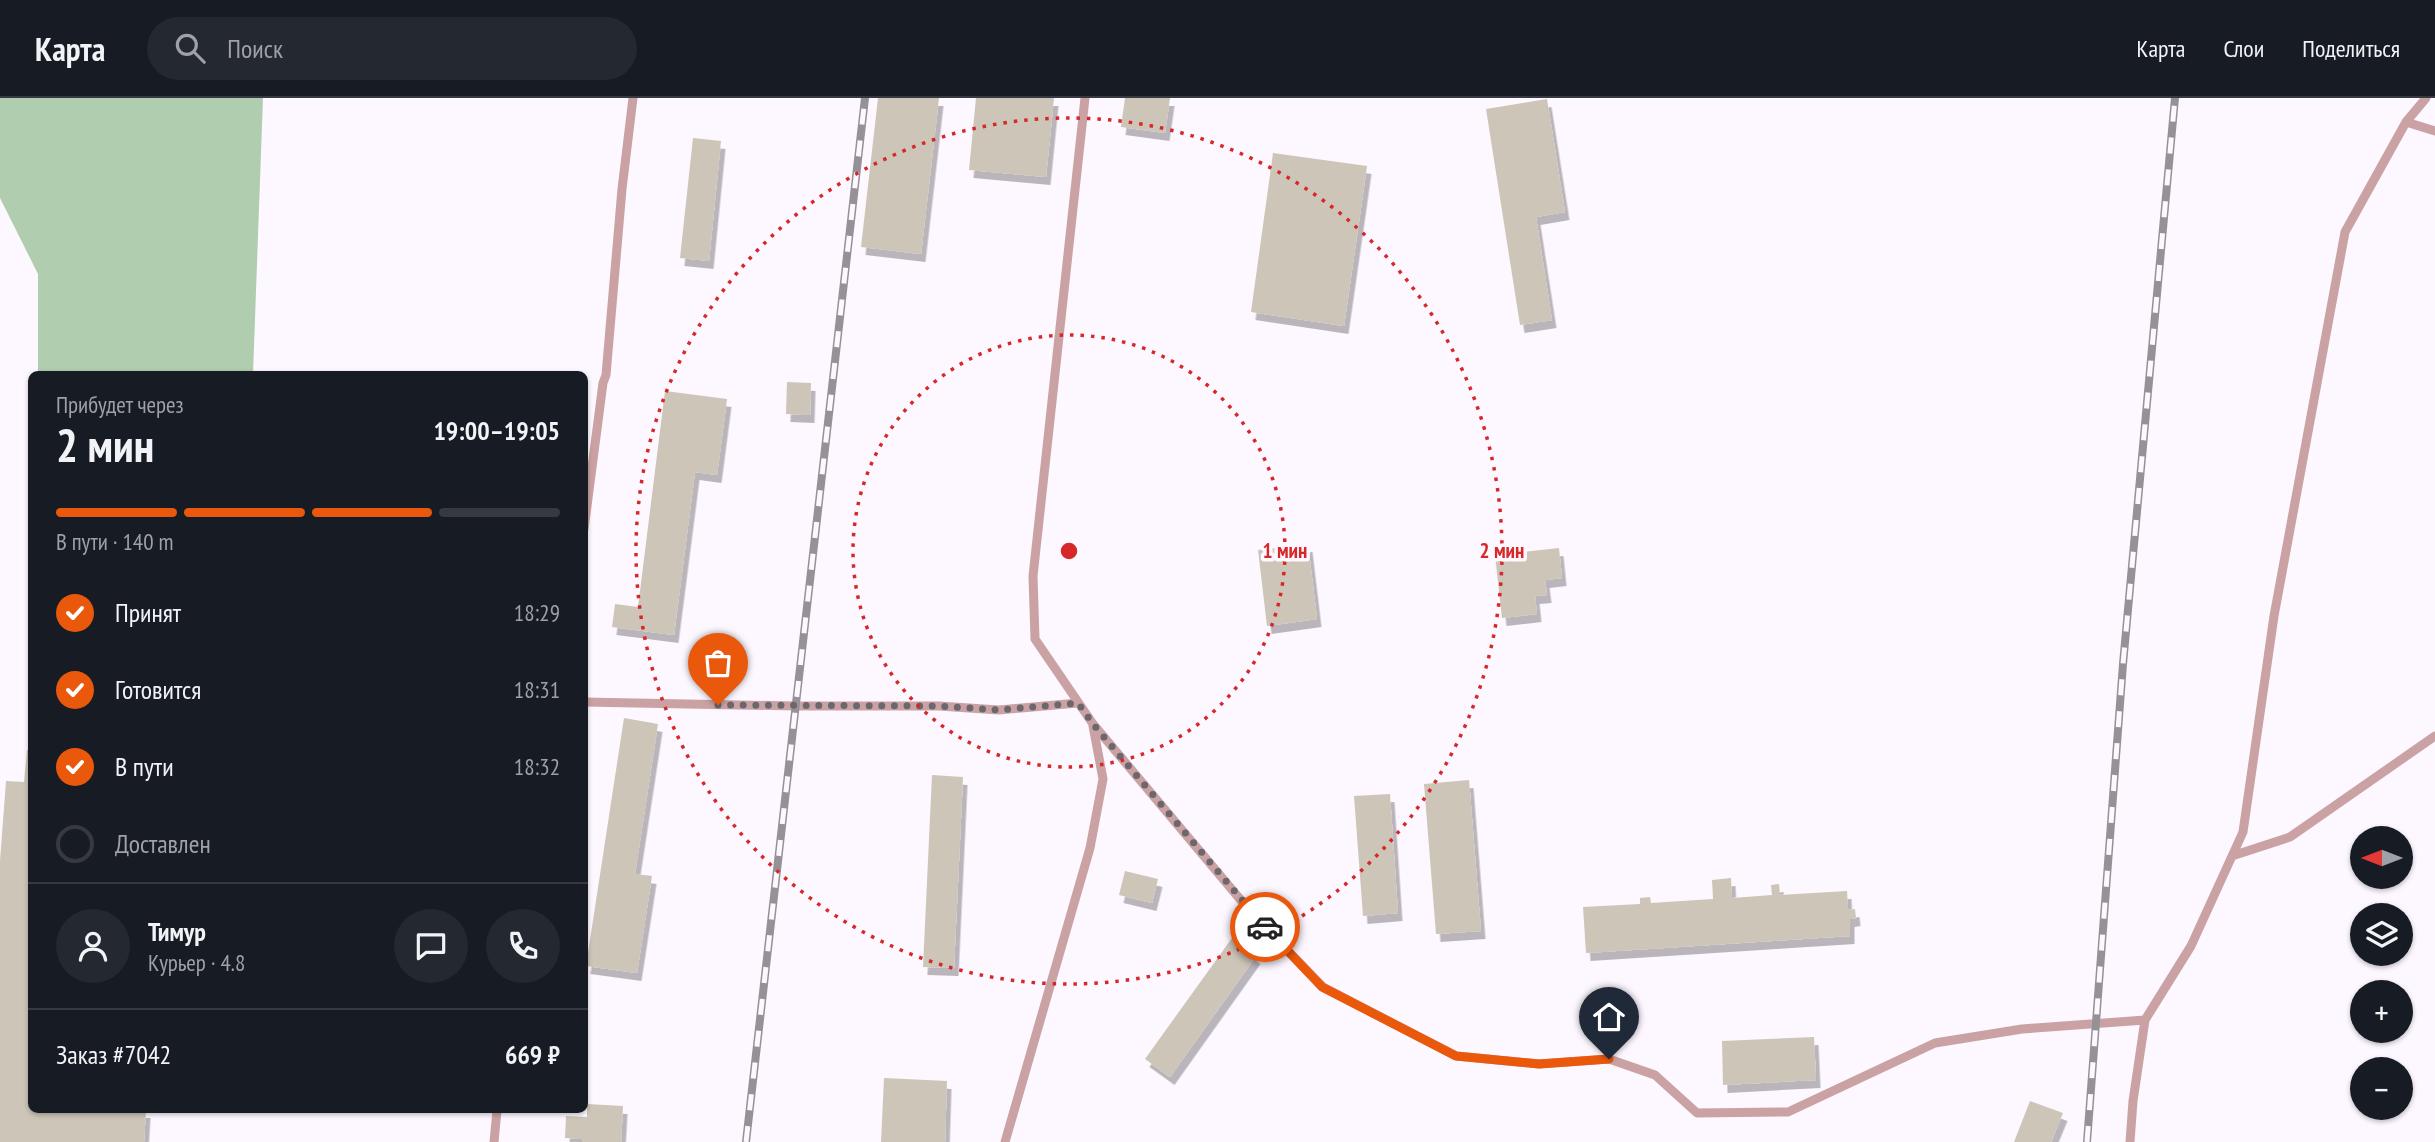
<!DOCTYPE html>
<html lang="ru">
<head>
<meta charset="utf-8">
<style>
  :root { --surface:#171b24; --page:#242831; --text:#f1f3f6; --muted:#9ea1a6; --line:#363941; --accent:#ea580c }
  body { margin:0; font-family:"PT Sans Narrow",sans-serif; background:var(--page); color:var(--text); height:100vh; display:flex; flex-direction:column; font-size:26px; white-space:nowrap }
  * { box-sizing:border-box; margin:0 }
  p { font-size:23px; color:var(--muted) }
  .icon { flex:none; width:38px; height:38px; fill:none; stroke:currentColor; stroke-width:2; stroke-linecap:round; stroke-linejoin:round }
  .map { position:relative; flex:1; overflow:hidden }
  .sheet { position:absolute; left:28px; top:273px; width:560px; height:742px; display:flex; flex-direction:column; background:var(--surface); border-radius:10px; box-shadow:0 2px 5px #0004 }
  .sheet>* { flex:none }
  .needle { width:46px; rotate:270deg }
  .tools { position:absolute; left:2350px; top:728px; display:grid; gap:14px }
  .tools a { display:grid; place-items:center; width:63px; height:63px; border-radius:50%; background:var(--surface); box-shadow:0 2px 5px #0004; font-size:35px }
  .pin { position:absolute; display:grid; place-items:center; width:60px; height:60px; color:#fff; margin:-72px -30px; border-radius:50% 50% 50% 0; rotate:-45deg; box-shadow:0 0 7px #0007 }
  .pin .icon { rotate:45deg }
  .courier { position:absolute; display:grid; place-items:center; width:70px; height:70px; margin:-35px; border:5px solid #ea580c; border-radius:50%; background:#fff; color:#222; box-shadow:0 2px 9px #0007 }
  .summary em { font-style:normal; font-weight:600 }
  .summary div { display:flex; flex-direction:column-reverse }
  .summary { display:flex; align-items:center; justify-content:space-between; height:119px; padding:0 28px }
  h1 { font-size:46px; font-weight:600; line-height:52px }
  .bar { display:grid; grid-template-columns:repeat(4,1fr); gap:10px 7px; align-content:center; height:84px; padding:0 28px }
  .bar i { height:9px; border-radius:5px; background:var(--line) }
  .bar .current { background:var(--accent) }
  .bar p { grid-column:span 4 }
  .line { display:flex; align-items:center; gap:18px; padding:0 28px; border-top:2px solid var(--line) }
  .line div { flex:1 }
  .round { display:grid; place-items:center; flex:none; width:74px; height:74px; border-radius:37px; background:var(--page) }
  ol { padding:0 28px; list-style:none }
  li { display:flex; align-items:center; gap:21px; height:77px }
  li p { margin-inline-start:auto }
  li .icon { padding:7px; border-radius:50%; background:var(--accent); color:#fff; stroke-width:4 }
  li:last-child { color:var(--muted) }
  li i { width:38px; height:38px; border:4px solid var(--line); border-radius:50% }
  header { display:flex; align-items:center; gap:42px; box-sizing:border-box; height:98px; padding:0 35px; background:var(--surface); border-bottom:2px solid var(--line) }
  header strong { font-size:33px }
  nav { display:flex; gap:38px; margin-inline-start:auto; font-size:24px }
  .search { width:490px; height:63px; background:var(--page); display:flex; align-items:center; gap:18px; box-sizing:border-box; padding:0 24px; border-radius:38px; color:var(--muted); font-size:26px }
  .map>svg:first-child { display:block }
  .forest { fill:#b1cdb0 }
  .building { fill:#cdc5b8; filter:url(#shadow) }
  .lines { fill:none; stroke-linecap:round; stroke-linejoin:round }
  .lane { stroke:#cba2a3; stroke-width:9 }
  .rail-casing { stroke:#969197; stroke-width:8 }
  .rail { stroke:#fdf7ff; stroke-width:5; stroke-dasharray:16; stroke-linecap:butt }
  .done { stroke:#6b676d; stroke-width:7; stroke-dasharray:0 12.6 }
  .route { stroke:#ea580c; stroke-width:9 }
  .ring { fill:none; stroke:#d62828; stroke-width:3.5; stroke-dasharray:3.5 7 }
  .centre { fill:#d62828; stroke:#fdf7ff; stroke-width:3.5 }
  .ring-label { font-size:21px; text-anchor:middle; font-weight:bold; fill:#d62828; stroke:#fdf7ff; stroke-width:7; stroke-linejoin:round; paint-order:stroke }
</style>
</head>
<body>
<header>
<strong>Карта</strong>
<div class="search"><svg class="icon" aria-label="search" viewBox="0 0 24 24"><circle cx="10" cy="10" r="6"/><path d="M15 15l6 6"/></svg>Поиск</div>
<nav><a>Карта</a><a>Слои</a><a>Поделиться</a></nav>
</header>
<div class="map">
<svg width="2435" height="1044" viewBox="0 0 2435 1044">
  <defs>
    <filter id="shadow"><feDropShadow dx="4.5" dy="8" stdDeviation="0" flood-color="#0004"/></filter>
  </defs>
  <rect width="100%" height="100%" fill="#fdf7ff"/>
  <!-- forest -->
  <path class="forest" d="M0 0H263L253 276H38V176L0 100Z"/>
  <!-- building -->
  <path class="building" d="M878 0H939L921 156 861 149Z
    M976 0H1054L1046 79 969 72Z
    M1125 0H1170L1165 35 1121 29Z
    M1547 1 1565 114 1536 119 1552 222 1520 227 1486 11Z
    M693 40 721 43 709 163 680 160Z
    M1273 55 1367 68 1344 228 1251 214Z
    M787 284 811 285 810 317 786 316Z
    M665 293 727 301 717 377 695 374 674 537 612 529 615 506 638 509Z
    M1308 446 1317 521 1267 528 1258 452Z
    M1559 450 1562 480 1545 482 1547 497 1535 498 1537 516 1502 520 1495 457Z
    M624 620 658 626 635 776 652 778 637 875 586 868Z
    M27 652 32 653V1012H146L144 1044H0V763L6 683 24 684Z
    M932 677 963 679 954 870 923 869Z
    M1469 682 1481 833 1436 836 1424 686Z
    M1390 696 1398 815 1363 818 1354 698Z
    M1125 773 1158 781 1152 805 1119 797Z
    M1731 780 1732 800 1772 797 1771 787 1779 786 1780 797 1847 793 1848 812 1855 811 1856 820 1850 821V838L1586 855 1583 809 1640 806V800L1650 799 1651 805 1713 801 1712 782Z
    M1232 840 1256 858 1170 979 1145 961Z
    M1814 939 1816 982 1723 987 1722 943Z
    M884 980 947 983 945 1044H881Z
    M2030 1003 2063 1015 2051 1044H2014Z
    M587 1006 623 1008 621 1044H582V1041L565 1040 566 1018 587 1019Z"/>
  <g class="lines">
    <!-- lane -->
    <path class="lane" d="M1085 0 1033 478 1035 541 1093 626 1255 819 1323 889 1456 958 1539 966 1609 961 1655 977 1697 1015 1788 1014 1935 945 2022 931 2145 922 2191 848 2243 734 2274 518 2345 134 2406 24 2426 0
      M2406 24 2435 33
      M584 431 603 285 606 277 622 91 633 0
      M584 604 796 608H939L999 612 1078 605
      M2232 758 2290 739 2435 638
      M494 1044 497 1012
      M1005 1044 1090 750 1103 681 1093 628
      M2130 1044 2133 1003 2145 922"/>
    <!-- rail casing -->
    <g class="rail-casing">
      <path id="rail" d="M746 1044 865 0
        M2087 1044 2123 566 2175 0"/>
    </g>
    <!-- rail -->
    <use href="#rail" class="rail"/>
  </g>
  <g class="lines">
    <!-- done -->
    <path class="done" d="M718 607 939 608 999 612 1078 605 1093 626 1265 829"/>
    <!-- route -->
    <path class="route" d="M1265 829 1322 889 1456 958 1539 966 1609 961"/>
  </g>
  <!-- distance rings -->
  <g class="ring">
    <circle cx="1069" cy="453" r="216"/>
    <circle cx="1069" cy="453" r="433"/>
  </g>
  <circle cx="1069" cy="453" r="10" class="centre"/>
  <g class="ring-label">
    <text x="1285" y="460">1 мин</text>
    <text x="1502" y="460">2 мин</text>
  </g>
</svg>
<div class="tools">
<a><svg class="needle" viewBox="-14 -14 28 28"><path d="M0-13l5 13h-10z" fill="#e53935"/><path d="M0 13l5-13h-10z" fill="#9ea1a6"/></svg></a>
<a><svg class="icon" aria-label="layers" viewBox="0 0 24 24"><path d="M12 4l9 5-9 5-9-5zM3 14l9 5 9-5"/></svg></a>
<a>+</a>
<a>−</a>
</div>
<div class="pin" style="left:718px;top:607px;background:#ea580c"><svg class="icon" aria-label="bag" viewBox="0 0 24 24"><path d="M5 8h14l-1 12H6zM9 8a3 3 0 0 1 6 0"/></svg></div>
<div class="pin" style="left:1609px;top:961px;background:#1f2937"><svg class="icon" aria-label="home" viewBox="0 0 24 24"><path d="M3 11l9-7 9 7M6 9v11h12V9"/></svg></div>
<div class="courier" style="left:1265px;top:829px"><svg class="icon" aria-label="car" viewBox="0 0 24 24"><path d="M5 17H2v-5l4-1 3-4h7l3 4 3 1v5h-3M9 17h6M6 11h13"/><circle cx="7" cy="17" r="2"/><circle cx="17" cy="17" r="2"/></svg></div>
<section class="sheet">
<div class="summary"><div><h1>2 мин</h1><p>Прибудет через</p></div><em>19:00–19:05</em></div>
<div class="bar"><i class="current"></i><i class="current"></i><i class="current"></i><i></i><p>В пути · 140 m</p></div>
<ol>
<li><svg class="icon" aria-label="check" viewBox="0 0 24 24"><path d="M5 12l5 5 9-10"/></svg>Принят<p>18:29</p></li>
<li><svg class="icon" aria-label="check" viewBox="0 0 24 24"><path d="M5 12l5 5 9-10"/></svg>Готовится<p>18:31</p></li>
<li><svg class="icon" aria-label="check" viewBox="0 0 24 24"><path d="M5 12l5 5 9-10"/></svg>В пути<p>18:32</p></li>
<li><i></i>Доставлен</li>
</ol>
<div class="line" style="height:126px"><a class="round"><svg class="icon" aria-label="person" viewBox="0 0 24 24"><circle cx="12" cy="8" r="4"/><path d="M4 21q1-7 8-7t8 7"/></svg></a><div><b>Тимур</b><p>Курьер · 4.8</p></div><a class="round"><svg class="icon" aria-label="chat" viewBox="0 0 24 24"><path d="M4 5h16v11H9l-5 4z"/></svg></a><a class="round"><svg class="icon" aria-label="phone" viewBox="0 0 24 24"><path d="M5 4h4l2 5-3 2q2 4 5 5l2-3 5 2v4C11 20 4 13 5 4z"/></svg></a></div>
<div class="line" style="height:91px"><div>Заказ #7042</div><b>669 ₽</b></div>
</section>
</div>
</body>
</html>
